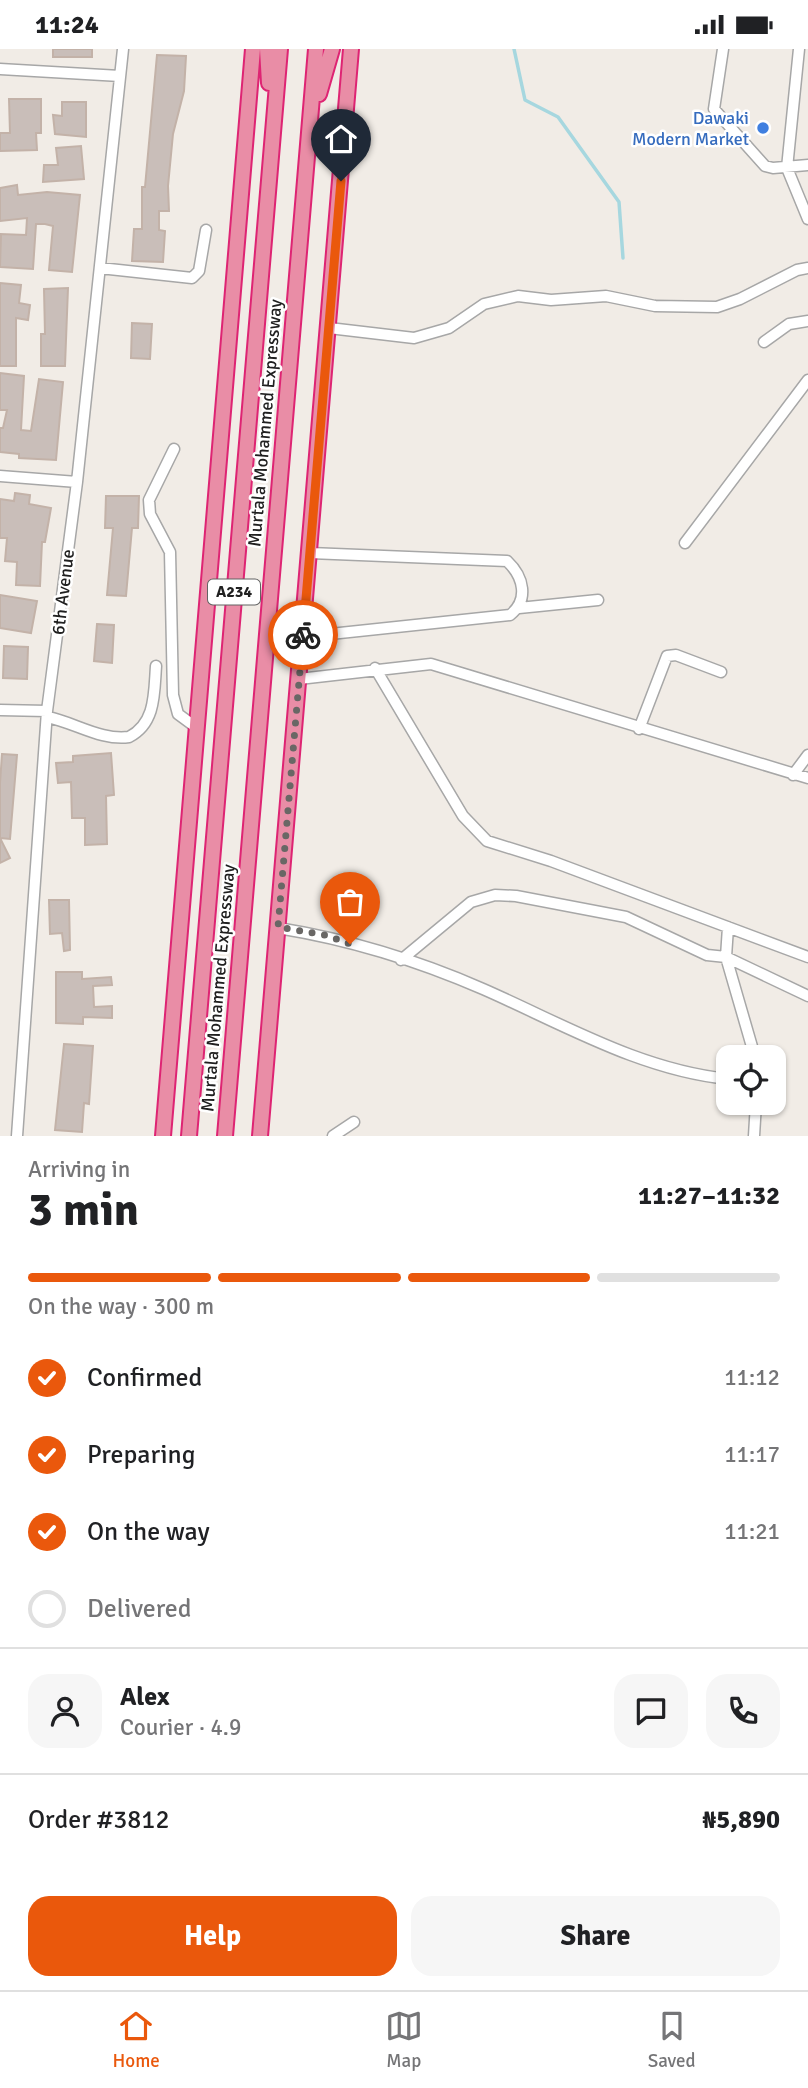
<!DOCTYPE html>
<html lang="en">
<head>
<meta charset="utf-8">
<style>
  :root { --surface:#fff; --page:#f6f6f6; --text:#202124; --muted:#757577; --line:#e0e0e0; --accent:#ea580c }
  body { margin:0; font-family:Signika,sans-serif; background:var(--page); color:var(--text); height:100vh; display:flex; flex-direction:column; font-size:26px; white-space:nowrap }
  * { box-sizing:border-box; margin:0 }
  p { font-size:23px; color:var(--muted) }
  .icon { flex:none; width:38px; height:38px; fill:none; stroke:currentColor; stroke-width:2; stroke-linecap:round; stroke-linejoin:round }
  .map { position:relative; height:1087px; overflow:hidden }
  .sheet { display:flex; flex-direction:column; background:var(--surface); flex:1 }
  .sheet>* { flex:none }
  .fabs { position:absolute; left:716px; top:996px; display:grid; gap:14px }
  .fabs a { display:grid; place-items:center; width:70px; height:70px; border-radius:14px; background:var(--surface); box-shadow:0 2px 5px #0004; font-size:35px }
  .pin { position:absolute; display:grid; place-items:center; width:60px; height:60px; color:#fff; margin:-72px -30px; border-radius:50% 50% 50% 0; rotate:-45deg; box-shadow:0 0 7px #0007 }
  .pin .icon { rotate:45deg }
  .courier { position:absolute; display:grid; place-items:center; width:70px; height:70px; margin:-35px; border:5px solid #ea580c; border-radius:50%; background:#fff; color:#222; box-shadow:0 2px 9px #0007 }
  .head em { font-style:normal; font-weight:700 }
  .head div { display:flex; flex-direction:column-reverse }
  .head { display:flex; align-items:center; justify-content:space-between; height:119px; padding:0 28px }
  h1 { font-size:46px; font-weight:700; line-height:52px }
  .bar { display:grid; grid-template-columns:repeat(4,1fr); gap:10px 7px; align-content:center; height:84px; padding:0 28px }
  .bar i { height:9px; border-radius:5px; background:var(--line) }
  .bar .selected { background:var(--accent) }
  .bar p { grid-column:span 4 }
  .line { display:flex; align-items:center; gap:18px; padding:0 28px; border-top:2px solid var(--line) }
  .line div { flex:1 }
  .round { display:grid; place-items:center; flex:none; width:74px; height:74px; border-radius:21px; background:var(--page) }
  ol { padding:0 28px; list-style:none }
  li { display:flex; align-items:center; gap:21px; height:77px }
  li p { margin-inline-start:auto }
  li .icon { padding:7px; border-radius:50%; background:var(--accent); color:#fff; stroke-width:4 }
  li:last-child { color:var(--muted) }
  li i { width:38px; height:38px; border:4px solid var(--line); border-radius:50% }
  .cta { display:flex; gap:14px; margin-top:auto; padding:14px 28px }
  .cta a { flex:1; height:80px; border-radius:21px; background:var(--accent); color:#fff; font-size:28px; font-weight:700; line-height:80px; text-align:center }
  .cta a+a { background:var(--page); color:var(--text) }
  .status { display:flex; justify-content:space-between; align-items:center; height:49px; padding:0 35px; background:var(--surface); direction:ltr }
  .status svg { height:19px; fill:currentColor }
  .menu { display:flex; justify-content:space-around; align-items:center; height:98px; border-top:2px solid var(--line); background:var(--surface); font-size:19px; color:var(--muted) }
  .menu a { display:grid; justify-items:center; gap:4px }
  .menu .selected { color:var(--accent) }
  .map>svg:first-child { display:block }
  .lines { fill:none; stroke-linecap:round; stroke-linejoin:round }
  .stream { stroke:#a6d7df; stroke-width:3.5 }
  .building { fill:#c9beb9; stroke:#c3b2a8; stroke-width:2 }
  .minor-casing { stroke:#a7a7a7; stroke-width:13 }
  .highway-casing { stroke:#de2473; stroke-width:18 }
  .minor { stroke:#fff; stroke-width:10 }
  .highway { stroke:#e98da6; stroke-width:14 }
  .done { stroke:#696765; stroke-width:7; stroke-dasharray:0 12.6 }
  .route { stroke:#ea580c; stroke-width:9 }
  .shop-dot { fill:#3f7fe0; stroke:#fff; stroke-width:2.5 }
  .labels { text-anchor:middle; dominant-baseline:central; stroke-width:5; stroke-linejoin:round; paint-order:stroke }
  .shield { fill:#fff; stroke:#636363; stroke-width:2 }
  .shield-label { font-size:16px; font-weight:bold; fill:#202020 }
  .shop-label { font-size:18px; fill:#366cbe; stroke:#fff; text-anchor:end }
  .street-label { font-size:18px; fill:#202020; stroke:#fff }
</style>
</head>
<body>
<div class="status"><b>11:24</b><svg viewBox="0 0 49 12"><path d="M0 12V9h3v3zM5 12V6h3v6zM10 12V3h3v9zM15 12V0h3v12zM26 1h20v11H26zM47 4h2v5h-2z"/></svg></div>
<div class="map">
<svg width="808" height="1087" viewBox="0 0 808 1087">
  <rect width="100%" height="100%" fill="#f1ece6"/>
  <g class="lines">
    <!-- stream -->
    <path class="stream" d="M514 0 525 51 558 68 619 153 623 209"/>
  </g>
  <!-- building -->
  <path class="building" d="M53 0H92V8H53Z
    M157 6 186 7 184 42 173 85 168 137 169 162H159V181L165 182 163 213 132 212 134 180H142V138H145Z
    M9 50H41V84H36L37 101 0 102V84H10Z
    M62 53H86V88L55 85 53 66 62 67Z
    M81 97 84 130 43 133 44 116H58L56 99Z
    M17 136 18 146 47 143 80 146 72 223 49 221 53 177 45 175H36L33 220 0 218 1 185 26 186 27 169 0 172V139Z
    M0 234 21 236 19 254 30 256 28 271 16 269V317H0Z
    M68 239 65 317H41V285H45L44 240Z
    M132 274 152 275 150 310 131 309Z
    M0 324 24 327 21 381 31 382 39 330 63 333 56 411 19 409V405L0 403V379H3L7 361H0Z
    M15 444 30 446 29 455 51 459 45 493H42L40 537 16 536 17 513 5 512 7 489H0V450L14 452Z
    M106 447H139L138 479H132L126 547 107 546 113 479H105Z
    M0 546 37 552 31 584 0 579Z
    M97 575 114 576 112 614 94 612Z
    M4 597 28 598 27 630 3 629Z
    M111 704 114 746 106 747 107 795 85 796V769H72L71 733 58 734 56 714 73 713V707Z
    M2 705 17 706 10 790 0 789 10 809 0 814V734Z
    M49 851H69L70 901 64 902 62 884 50 885Z
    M56 923H82V930L111 928 112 936 93 937 94 958 112 957V969L83 968V975L56 974Z
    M64 995 93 997 89 1055 84 1054 82 1083 55 1081Z"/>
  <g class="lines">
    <!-- minor casing -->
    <g class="minor-casing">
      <path id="minor" d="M723 0 714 60 765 117 773 119 808 116
        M799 0 787 119 808 170
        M0 20 120 27
        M100 219 192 229 199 222 206 181
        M329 279 414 289 449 279 484 255 518 247 551 251 606 247 655 257 717 258 740 250 797 221 808 219
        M764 293 789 275 808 272
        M174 400 149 451 150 465 170 503 173 646 178 665 197 679
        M0 427 77 433
        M685 494 808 331
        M519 559 598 551
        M302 588 510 566C529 551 524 528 507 512L310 504
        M375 619 463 767 487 792 551 812 808 908
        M299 630 431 615 808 729
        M0 661 47 662
        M47 668C74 673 101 692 129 688 156 674 154 644 156 617
        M639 680 667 607 676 606 721 623
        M793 726 808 706
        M728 878 726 908 755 1008
        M278 879C346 890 419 912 483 940 563 975 640 1021 728 1030
        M401 911 471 853 495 846 516 847 626 868 707 906 726 908 808 947
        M17 1087 47 662 77 433 123 0
        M333 1087 354 1073
        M754 1087 756 1054"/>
    </g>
    <!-- highway casing -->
    <g class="highway-casing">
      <path id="highway" d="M267 0 269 34
        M319 45 332 0
        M163 1087 253 0
        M189 1087 280 0
        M225 1087 316 0
        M260 1087 351 0"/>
    </g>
    <!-- minor -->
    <use href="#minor" class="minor"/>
    <!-- highway -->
    <use href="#highway" class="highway"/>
  </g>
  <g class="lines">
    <!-- done -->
    <path class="done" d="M303 586 278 878 325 886 350 895"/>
    <!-- route -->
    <path class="route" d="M303 586 341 132"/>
  </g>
  <!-- markers -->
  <circle class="shop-dot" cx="763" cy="79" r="7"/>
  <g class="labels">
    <!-- shield labels -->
    <rect class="shield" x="208" y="530.5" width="52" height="25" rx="5"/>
    <g class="shield-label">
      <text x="234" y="543">A234</text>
    </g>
    <!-- shop labels -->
    <g class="shop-label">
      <text x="749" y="69">Dawaki<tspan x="749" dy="21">Modern Market</tspan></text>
    </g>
    <!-- street labels -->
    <g class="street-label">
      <text transform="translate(265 374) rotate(-85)">Murtala Mohammed Expressway</text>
      <text transform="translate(63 543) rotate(-83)">6th Avenue</text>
      <text transform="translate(218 939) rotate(-85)">Murtala Mohammed Expressway</text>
    </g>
  </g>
</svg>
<div class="fabs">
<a><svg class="icon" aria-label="locate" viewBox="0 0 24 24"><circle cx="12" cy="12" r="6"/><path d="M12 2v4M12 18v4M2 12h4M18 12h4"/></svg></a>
</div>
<div class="pin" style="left:350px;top:895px;background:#ea580c"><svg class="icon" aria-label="bag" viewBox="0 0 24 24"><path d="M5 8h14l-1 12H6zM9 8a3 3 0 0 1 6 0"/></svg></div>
<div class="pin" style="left:341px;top:132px;background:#1f2937"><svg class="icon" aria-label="home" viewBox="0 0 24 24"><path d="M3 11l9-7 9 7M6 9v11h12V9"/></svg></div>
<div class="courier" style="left:303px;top:586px"><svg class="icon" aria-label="bike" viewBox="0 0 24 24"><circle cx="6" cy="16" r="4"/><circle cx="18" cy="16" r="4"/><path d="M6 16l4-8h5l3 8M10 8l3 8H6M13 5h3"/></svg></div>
</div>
<section class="sheet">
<div class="head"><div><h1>3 min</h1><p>Arriving in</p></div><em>11:27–11:32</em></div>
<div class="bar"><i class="selected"></i><i class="selected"></i><i class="selected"></i><i></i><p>On the way · 300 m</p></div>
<ol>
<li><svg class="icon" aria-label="check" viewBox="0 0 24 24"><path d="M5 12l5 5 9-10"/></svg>Confirmed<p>11:12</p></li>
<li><svg class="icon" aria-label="check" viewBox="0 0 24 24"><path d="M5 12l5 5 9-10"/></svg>Preparing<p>11:17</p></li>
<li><svg class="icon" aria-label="check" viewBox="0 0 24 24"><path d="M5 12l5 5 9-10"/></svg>On the way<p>11:21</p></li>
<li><i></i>Delivered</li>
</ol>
<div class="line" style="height:126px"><a class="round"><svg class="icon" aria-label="person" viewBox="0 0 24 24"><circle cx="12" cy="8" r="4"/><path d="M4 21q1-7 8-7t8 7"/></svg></a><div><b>Alex</b><p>Courier · 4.9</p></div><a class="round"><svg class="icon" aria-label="chat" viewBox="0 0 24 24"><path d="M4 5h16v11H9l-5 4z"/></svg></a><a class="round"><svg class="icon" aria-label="phone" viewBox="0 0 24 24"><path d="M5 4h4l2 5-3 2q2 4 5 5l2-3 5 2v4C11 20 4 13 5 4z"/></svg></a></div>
<div class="line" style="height:91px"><div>Order #3812</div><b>₦5,890</b></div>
<div class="cta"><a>Help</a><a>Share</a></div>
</section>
<nav class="menu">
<a class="selected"><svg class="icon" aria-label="home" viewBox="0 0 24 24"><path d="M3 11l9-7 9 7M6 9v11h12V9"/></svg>Home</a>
<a><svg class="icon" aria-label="map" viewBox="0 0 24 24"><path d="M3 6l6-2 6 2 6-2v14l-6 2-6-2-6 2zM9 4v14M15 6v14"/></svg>Map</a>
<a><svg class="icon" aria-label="saved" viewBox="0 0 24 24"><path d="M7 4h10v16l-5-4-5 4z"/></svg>Saved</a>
</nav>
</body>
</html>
